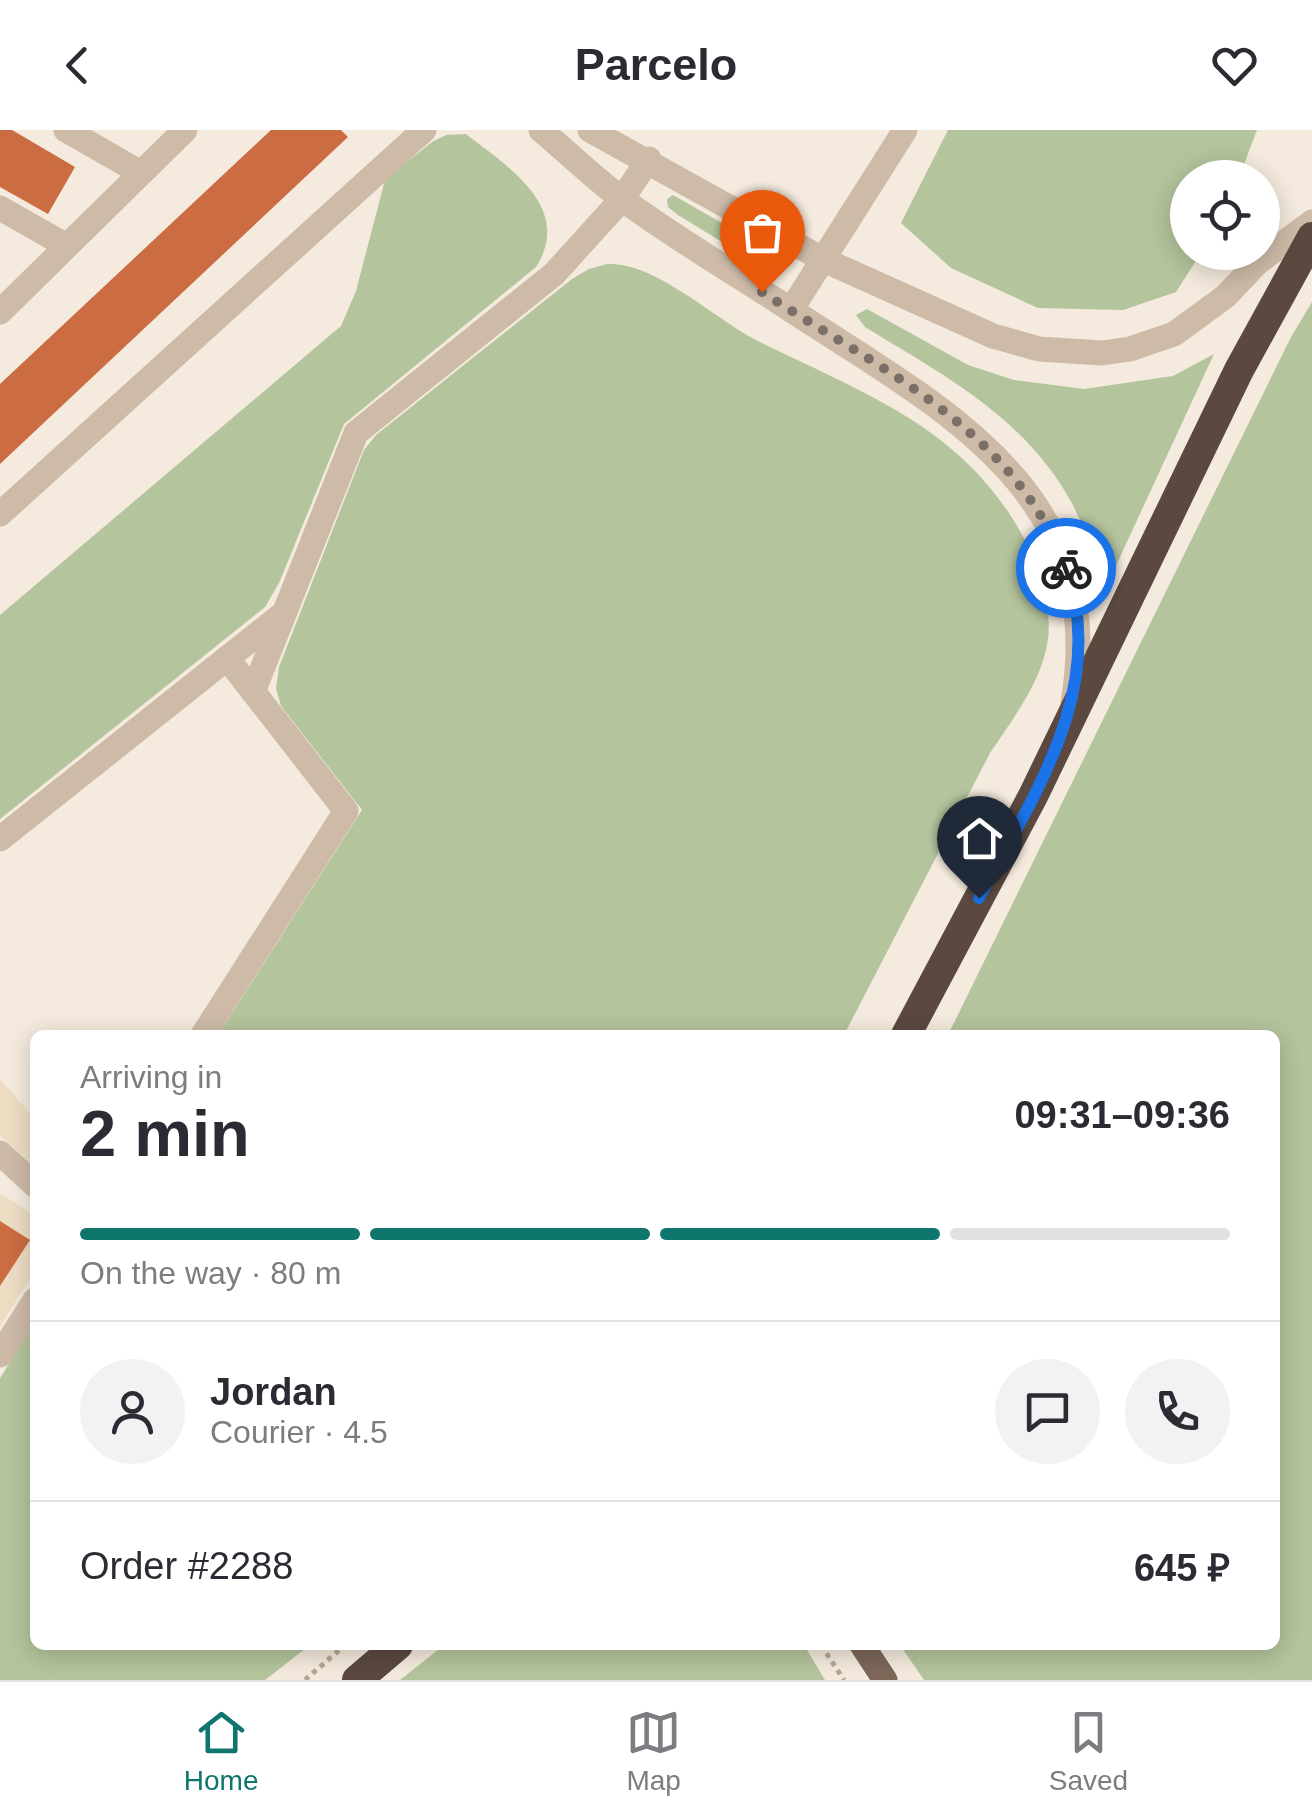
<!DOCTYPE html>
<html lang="en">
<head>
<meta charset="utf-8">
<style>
  :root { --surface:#fff; --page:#f2f2f3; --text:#2b2b33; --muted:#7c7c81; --line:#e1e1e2; --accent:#0f766e }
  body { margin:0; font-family:Arial,sans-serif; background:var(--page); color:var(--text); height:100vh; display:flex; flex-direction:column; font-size:38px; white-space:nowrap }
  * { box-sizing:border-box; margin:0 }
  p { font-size:32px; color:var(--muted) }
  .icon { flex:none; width:55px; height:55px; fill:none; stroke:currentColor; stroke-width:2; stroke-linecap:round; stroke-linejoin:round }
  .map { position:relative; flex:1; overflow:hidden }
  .panel { position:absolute; left:30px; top:900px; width:1250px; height:620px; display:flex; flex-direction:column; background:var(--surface); border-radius:15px; box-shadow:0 5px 25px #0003 }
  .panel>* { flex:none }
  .controls { position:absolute; left:1170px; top:30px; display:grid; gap:20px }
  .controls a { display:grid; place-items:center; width:110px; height:110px; border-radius:50%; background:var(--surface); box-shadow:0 5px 25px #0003; font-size:50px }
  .pin { position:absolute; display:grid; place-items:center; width:85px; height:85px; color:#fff; margin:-102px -42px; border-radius:50% 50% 50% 0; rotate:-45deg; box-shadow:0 0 10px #0007 }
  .pin .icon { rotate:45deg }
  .courier { position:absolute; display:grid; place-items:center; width:100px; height:100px; margin:-50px; border:8px solid #1a73e8; border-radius:50%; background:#fff; color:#222; box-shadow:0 2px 12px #0007 }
  .headline em { font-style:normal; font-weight:600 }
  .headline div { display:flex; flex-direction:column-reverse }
  .headline { display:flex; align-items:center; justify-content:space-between; height:170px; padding:0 50px }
  h1 { font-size:65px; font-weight:600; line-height:75px }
  .bar { display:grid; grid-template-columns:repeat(4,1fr); gap:15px 10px; align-content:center; height:120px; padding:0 50px }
  .bar i { height:12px; border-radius:8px; background:var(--line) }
  .bar .on { background:var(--accent) }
  .bar p { grid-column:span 4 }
  .line { display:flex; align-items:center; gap:25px; padding:0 50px; border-top:2px solid var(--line) }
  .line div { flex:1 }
  .round { display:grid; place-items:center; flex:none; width:105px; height:105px; border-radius:52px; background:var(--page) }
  header { display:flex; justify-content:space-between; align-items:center; height:130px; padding:0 50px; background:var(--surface); font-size:45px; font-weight:600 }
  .tabs { display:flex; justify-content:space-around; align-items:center; height:140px; border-top:2px solid var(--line); background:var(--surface); font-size:28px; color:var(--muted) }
  .tabs a { display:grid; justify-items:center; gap:5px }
  .tabs .on { color:var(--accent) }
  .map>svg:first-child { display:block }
  .green { fill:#b4c49c }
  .plaza { fill:#edddc3 }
  .building { fill:#cc6c43 }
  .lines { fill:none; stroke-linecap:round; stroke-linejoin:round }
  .path { stroke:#b9a592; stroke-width:5; stroke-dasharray:5 5; stroke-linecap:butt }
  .minor { stroke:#cdbba8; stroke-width:25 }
  .major { stroke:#7c6759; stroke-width:25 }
  .highway { stroke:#5b493f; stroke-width:30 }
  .done { stroke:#7a7068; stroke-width:10; stroke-dasharray:0 18 }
  .route { stroke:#1a73e8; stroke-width:12 }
</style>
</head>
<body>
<header><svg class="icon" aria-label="back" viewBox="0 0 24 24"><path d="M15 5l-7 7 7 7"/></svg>Parcelo<svg class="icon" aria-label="heart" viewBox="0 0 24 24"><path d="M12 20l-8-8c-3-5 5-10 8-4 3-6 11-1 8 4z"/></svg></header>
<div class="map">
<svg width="1312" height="1550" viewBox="0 0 1312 1550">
  <rect width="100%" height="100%" fill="#f4eadd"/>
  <!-- green -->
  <path class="green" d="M948 0H1257L1239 47 1188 48V122L1201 123 1176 162 1123 180 1038 178 951 138 901 93Z
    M466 4C507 36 574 77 536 137L344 294 279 453 265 477 0 689V485L341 196 356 161 385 50 432 12 446 5Z
    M673 65 767 119 781 133 779 138 763 137 678 85 668 77 667 69Z
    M607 134C655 131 717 191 760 212 869 266 968 299 1027 414 1041 442 1052 477 1048 509 1043 550 1012 590 990 623L844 905H218L362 680 281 576 276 558 279 537 364 320 376 305 572 149 589 139Z
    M1312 172V1550H924L900 1515H1275V905H948L1290 209Z
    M867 179 968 235 1014 250 1084 259 1173 246 1214 224 1107 455C1094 425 1083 391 1066 363 1019 284 940 243 865 197L856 185Z
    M35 1193V1515H310L265 1550H0V1248Z
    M444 1515H804L825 1550H400Z"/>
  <!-- plaza -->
  <path class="plaza" d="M0 949 35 989V1037L0 1005Z
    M0 1063 35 1086V1141L0 1196V1156L29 1110 0 1091Z"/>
  <!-- building -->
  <path class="building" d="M0 0H12L75 37 48 84 0 57Z
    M271 0H341L348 7 0 334V254Z
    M0 1091 30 1110 0 1156Z"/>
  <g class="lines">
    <!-- path -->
    <path class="path" d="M821 1515 844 1550
      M305 1550 345 1515"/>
    <!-- minor -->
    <path class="minor" d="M66 0 141 43
      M541 0C568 23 594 48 622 69 675 108 733 142 788 178 937 276 1110 359 1073 572
      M590 0 824 130 993 206 1039 219 1102 223 1130 219 1174 204 1226 166 1257 133 1312 92
      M0 78 67 116
      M791 180 905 0
      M0 182 185 0
      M0 384 424 0
      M253 562 356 303 554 144 622 69 649 29
      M0 709 284 483
      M203 905 346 681 227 528
      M0 1023 35 1055
      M0 1225 35 1170"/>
    <!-- major -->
    <path class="major" d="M862 1515 885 1550"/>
    <!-- highway -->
    <path class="highway" d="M906 905 1033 666 1239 240 1312 107
      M357 1550 398 1515"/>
  </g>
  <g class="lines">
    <!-- done -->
    <path class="done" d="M762 162C878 238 1015 300 1066 438"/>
    <!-- route -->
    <path class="route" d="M979 768C1033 666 1109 558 1066 438"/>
  </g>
</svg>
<div class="controls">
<a><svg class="icon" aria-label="locate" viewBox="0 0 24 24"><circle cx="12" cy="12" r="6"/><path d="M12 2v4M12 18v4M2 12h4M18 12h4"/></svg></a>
</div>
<div class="pin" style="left:762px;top:162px;background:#ea580c"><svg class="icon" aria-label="bag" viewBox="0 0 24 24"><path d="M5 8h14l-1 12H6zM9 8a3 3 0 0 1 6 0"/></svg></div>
<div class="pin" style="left:979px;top:768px;background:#1f2937"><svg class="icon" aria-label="home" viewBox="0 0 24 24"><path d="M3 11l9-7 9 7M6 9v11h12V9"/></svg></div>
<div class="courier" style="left:1066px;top:438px"><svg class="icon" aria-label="bike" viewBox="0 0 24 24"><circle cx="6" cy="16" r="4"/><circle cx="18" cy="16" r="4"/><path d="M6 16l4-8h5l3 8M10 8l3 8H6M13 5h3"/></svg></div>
<section class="panel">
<div class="headline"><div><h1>2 min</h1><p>Arriving in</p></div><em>09:31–09:36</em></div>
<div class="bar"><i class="on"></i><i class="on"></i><i class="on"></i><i></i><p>On the way · 80 m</p></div>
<div class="line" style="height:180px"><a class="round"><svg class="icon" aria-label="person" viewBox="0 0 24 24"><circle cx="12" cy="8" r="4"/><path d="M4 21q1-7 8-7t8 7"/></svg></a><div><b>Jordan</b><p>Courier · 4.5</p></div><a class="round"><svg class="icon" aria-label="chat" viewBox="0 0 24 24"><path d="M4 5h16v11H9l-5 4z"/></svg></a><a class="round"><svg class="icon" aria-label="phone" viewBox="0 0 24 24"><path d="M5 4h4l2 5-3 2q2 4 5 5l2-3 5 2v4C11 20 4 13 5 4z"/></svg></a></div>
<div class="line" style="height:130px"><div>Order #2288</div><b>645 ₽</b></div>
</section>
</div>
<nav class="tabs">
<a class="on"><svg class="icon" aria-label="home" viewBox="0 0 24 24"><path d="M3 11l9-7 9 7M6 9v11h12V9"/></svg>Home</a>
<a><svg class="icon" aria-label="map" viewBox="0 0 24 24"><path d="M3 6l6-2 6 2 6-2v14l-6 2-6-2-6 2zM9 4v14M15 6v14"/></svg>Map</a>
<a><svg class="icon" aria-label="saved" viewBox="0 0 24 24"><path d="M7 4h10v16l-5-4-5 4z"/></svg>Saved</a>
</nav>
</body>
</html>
